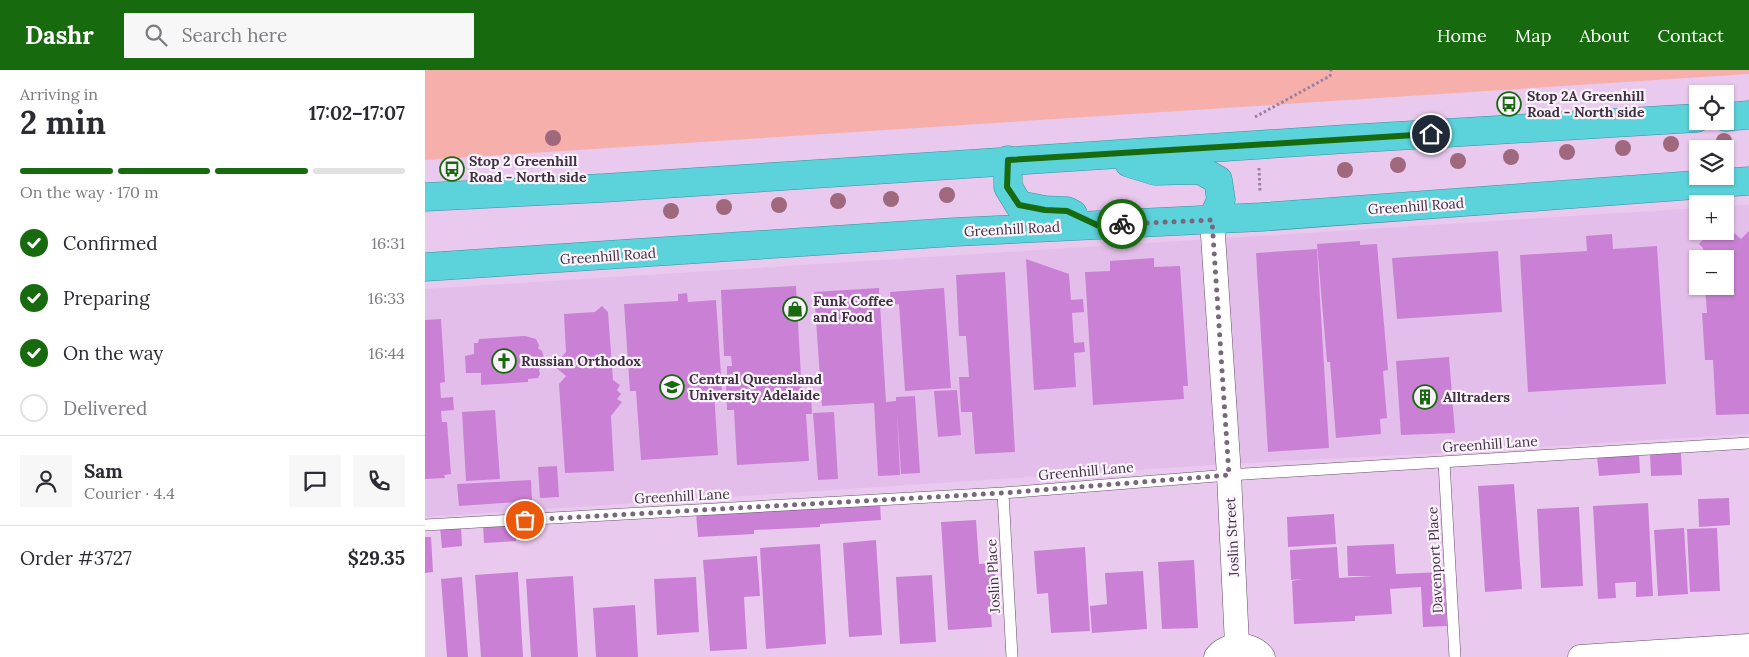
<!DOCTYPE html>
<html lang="en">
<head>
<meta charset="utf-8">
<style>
  :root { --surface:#fff; --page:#f7f7f7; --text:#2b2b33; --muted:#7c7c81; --line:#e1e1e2; --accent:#186a0e }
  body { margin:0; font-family:Lora,serif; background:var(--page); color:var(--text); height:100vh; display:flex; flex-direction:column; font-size:19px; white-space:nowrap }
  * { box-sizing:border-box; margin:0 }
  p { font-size:16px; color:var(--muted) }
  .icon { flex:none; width:28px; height:28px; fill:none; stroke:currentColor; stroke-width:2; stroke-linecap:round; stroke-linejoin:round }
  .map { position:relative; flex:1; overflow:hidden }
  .details { display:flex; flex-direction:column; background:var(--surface); width:425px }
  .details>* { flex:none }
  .controls { position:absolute; left:1264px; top:15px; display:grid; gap:10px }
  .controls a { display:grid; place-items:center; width:45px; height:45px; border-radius:0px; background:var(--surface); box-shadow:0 1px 4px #0004; font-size:25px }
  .pin { position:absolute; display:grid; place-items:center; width:42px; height:42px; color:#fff; margin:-21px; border:2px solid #fff; border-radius:50%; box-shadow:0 1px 5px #0007 }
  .courier { position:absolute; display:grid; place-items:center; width:50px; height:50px; margin:-25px; border:4px solid #186a0e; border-radius:50%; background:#fff; color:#222; box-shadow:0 1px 6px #0007 }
  .overview em { font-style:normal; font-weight:700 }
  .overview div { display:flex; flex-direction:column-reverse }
  .overview { display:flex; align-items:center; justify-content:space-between; height:85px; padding:0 20px }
  h1 { font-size:32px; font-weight:700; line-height:38px }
  .bar { display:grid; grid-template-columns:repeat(4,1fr); gap:8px 5px; align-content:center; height:60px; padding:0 20px }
  .bar i { height:6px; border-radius:4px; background:var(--line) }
  .bar .current { background:var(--accent) }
  .bar p { grid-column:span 4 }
  .line { display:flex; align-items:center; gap:12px; padding:0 20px; border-top:1px solid var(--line) }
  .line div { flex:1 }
  .round { display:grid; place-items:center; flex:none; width:52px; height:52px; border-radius:0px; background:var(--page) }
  ol { padding:0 20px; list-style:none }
  li { display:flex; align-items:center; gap:15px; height:55px }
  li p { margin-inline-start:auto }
  li .icon { padding:5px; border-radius:50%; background:var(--accent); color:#fff; stroke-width:4 }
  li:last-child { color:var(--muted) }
  li i { width:28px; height:28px; border:2px solid var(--line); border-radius:50% }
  header { display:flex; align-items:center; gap:30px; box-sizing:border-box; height:70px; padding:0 25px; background:var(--accent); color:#fff }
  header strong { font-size:24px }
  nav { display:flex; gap:28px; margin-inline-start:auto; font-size:18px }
  .search { width:350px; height:45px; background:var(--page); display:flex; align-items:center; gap:12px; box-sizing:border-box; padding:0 18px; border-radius:0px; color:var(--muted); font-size:19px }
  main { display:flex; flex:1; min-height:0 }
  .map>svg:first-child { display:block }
  .built { fill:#e4beea; fill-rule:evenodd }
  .green { fill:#f7afac }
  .building { fill:#ca81d5 }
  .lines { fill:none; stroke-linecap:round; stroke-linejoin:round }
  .service-casing { stroke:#684c6c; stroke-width:12 }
  .minor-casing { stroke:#684c6c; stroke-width:25 }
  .trunk-casing { stroke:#37929e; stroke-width:29 }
  .path { stroke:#98819c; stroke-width:3; stroke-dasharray:2.5 2.5; stroke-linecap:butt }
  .service { stroke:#fff; stroke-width:11 }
  .minor { stroke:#fff; stroke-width:24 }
  .trunk { stroke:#5cd2da; stroke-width:28 }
  .tree { fill:#9f687c }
  .done { stroke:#7a667d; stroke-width:5; stroke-dasharray:0 9 }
  .route { stroke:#186a0e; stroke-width:6 }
  .labels { text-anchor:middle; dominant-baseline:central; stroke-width:4.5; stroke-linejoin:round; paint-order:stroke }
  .poi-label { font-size:14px; font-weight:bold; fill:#3e3140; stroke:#fdf3fe; text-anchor:start }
  .street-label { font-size:14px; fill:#3e3140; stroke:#fdf3fe }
</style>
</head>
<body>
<header>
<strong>Dashr</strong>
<div class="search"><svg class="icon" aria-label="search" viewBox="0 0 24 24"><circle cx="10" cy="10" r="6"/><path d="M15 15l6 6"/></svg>Search here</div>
<nav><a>Home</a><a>Map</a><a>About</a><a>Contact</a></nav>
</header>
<main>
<section class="details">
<div class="overview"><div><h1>2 min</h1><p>Arriving in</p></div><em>17:02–17:07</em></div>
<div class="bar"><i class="current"></i><i class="current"></i><i class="current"></i><i></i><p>On the way · 170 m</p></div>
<ol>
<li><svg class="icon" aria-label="check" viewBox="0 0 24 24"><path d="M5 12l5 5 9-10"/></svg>Confirmed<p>16:31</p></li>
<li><svg class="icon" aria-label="check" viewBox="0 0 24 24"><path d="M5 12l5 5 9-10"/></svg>Preparing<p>16:33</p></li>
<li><svg class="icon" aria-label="check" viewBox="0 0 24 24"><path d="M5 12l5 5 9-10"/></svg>On the way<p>16:44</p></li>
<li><i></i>Delivered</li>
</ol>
<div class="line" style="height:90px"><a class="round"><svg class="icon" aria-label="person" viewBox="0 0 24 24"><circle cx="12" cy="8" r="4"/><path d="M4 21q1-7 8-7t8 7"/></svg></a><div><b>Sam</b><p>Courier · 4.4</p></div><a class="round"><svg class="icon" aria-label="chat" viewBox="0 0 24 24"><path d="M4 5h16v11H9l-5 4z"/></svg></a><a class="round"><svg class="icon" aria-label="phone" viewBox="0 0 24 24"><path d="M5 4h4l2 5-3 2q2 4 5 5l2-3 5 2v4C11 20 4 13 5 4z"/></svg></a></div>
<div class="line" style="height:65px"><div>Order #3727</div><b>$29.35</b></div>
</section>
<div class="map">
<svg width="1324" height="587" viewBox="0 0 1324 587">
  <rect width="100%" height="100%" fill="#eac9ef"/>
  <!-- built -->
  <path class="built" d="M1324 135V364L1019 383 803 394 0 447V219L1272 138V161H1300V136ZM1272 189H1300V216H1272Z"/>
  <!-- green -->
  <path class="green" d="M0 0H1324V4L0 90Z"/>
  <!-- building -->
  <path class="building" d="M1300 155 1316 169 1324 161V344L1291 345 1288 290H1280L1277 243H1282L1280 216H1300V189H1279L1278 178 1274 174 1286 161H1300Z
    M1187 164 1188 179 1232 176 1241 314 1103 322 1095 185 1162 181 1161 166Z
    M935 171V175L952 174 963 300 958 301 962 348 955 349 956 364 911 368 905 292H902L892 174Z
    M892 179 904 378 843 382 831 183Z
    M1073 181 1077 242 972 249 967 188Z
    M729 188V197L755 196 763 316H758L759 329 668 335 660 202 685 201V191Z
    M601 189 644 204 646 230 658 229 659 242 647 243 649 273 659 272 660 282 649 283 651 317 609 320Z
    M580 202 590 382 550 384 547 342H536L534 307H544L541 266H534L531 205Z
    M371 216 377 325 386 324 387 344H381L384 391 312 395 309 340H302L301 313 308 312 307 304 302 305V296H307L306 286H299L296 220Z
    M454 218 461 332 471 331V327L490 326 495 403 476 404 472 342 475 405 453 406 449 333 397 336 389 222Z
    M519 218 526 318 480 321 474 234 466 235 465 222Z
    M262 223 263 232 291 230 297 320 289 321 293 385 216 390 211 321H205L199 234 253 231V224Z
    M177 236 183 242 188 310 195 315 192 320 196 324 192 329 197 332 186 346 189 401 140 403 134 314 141 306 129 296 141 282 139 244 170 242Z
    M16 249 20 312 15 313 16 328 28 327 29 340 16 341 17 352H22L26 404 19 405 20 408 0 409V250Z
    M100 266 111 269 114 275 113 278 117 281 119 288 118 294 114 300 115 304 113 308 103 309V312L56 315V303H41L40 286 49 284V273H53L54 269Z
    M1024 287 1030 363 976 365 971 291Z
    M532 320 536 365 513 367 509 321Z
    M70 340 75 409 41 411 37 342Z
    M409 342 413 409 393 410 388 343Z
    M1256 383 1257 405 1226 406 1225 385Z
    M1214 384 1215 403 1174 406 1172 387Z
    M132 396 134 427 115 428 113 397Z
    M106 410 107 431 34 436 32 414Z
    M1089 414 1097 519 1060 522 1053 416Z
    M1304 428 1305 455 1274 457 1273 429Z
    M455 433 456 450 395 454V457L329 460V464L273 467 271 443Z
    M1223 433 1228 526 1211 527V512L1190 513 1191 528 1173 529 1168 436Z
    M1154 437 1158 516 1116 518 1112 439Z
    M909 444 911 474 863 477 862 447Z
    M551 450 554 494 569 493 573 543 566 544 567 557 523 560 516 452Z
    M90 452 91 471 59 473 58 454Z
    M36 455 37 476 17 478 15 457Z
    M1259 458 1263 524 1233 526 1229 460Z
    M1292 458 1295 521 1265 522 1262 459Z
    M0 467H6L8 502 0 503Z
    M451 470 457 565 424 567 418 473Z
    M395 474 401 574 341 579 335 478Z
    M969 474 971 504 1019 502 1022 556 998 557 996 517 965 519 967 544 930 546V551L869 554 867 511 877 509 866 510 865 480 912 477 914 508 948 506H923L922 476Z
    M660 477 665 561 626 563 623 523 612 524 609 481Z
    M332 486 335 526 319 527 322 579 285 581 278 490Z
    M769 490 773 558 737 559 733 492Z
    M718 501 722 559 667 563 665 536 682 534 680 503Z
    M93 502 98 587H56L50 505Z
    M507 505 511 572 475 574 471 507Z
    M148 506 153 587H106L101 509Z
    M37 507 43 587H22L16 509Z
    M271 507 274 562 232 565 229 509Z
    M210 535 213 587H171L168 538Z"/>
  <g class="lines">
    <!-- service casing -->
    <g class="service-casing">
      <path id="service" d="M1019 392 1030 587
        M578 423 587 587
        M0 455 578 423 804 405 1324 373"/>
    </g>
    <!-- minor casing -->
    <g class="minor-casing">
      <path id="minor" d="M787 150 804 405 812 575
        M791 587C802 572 827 572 838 587
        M1155 587 1324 576"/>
    </g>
    <!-- trunk casing -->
    <g class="trunk-casing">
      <path id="trunk" d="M1300 47 1324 45
        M583 90V117L594 135 620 140 642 141 648 144
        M704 93 730 101 775 100 793 110 796 130 787 150
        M0 127 179 118 921 69 1272 48
        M0 197 530 162 836 147 1324 111"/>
    </g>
    <!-- path -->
    <path class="path" d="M830 47 905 6 906 0
      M834 98 835 122"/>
    <!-- service -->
    <use href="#service" class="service"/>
    <!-- minor -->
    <use href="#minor" class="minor"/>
    <!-- trunk -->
    <use href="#trunk" class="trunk"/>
  </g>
  <!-- trees -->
  <g class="tree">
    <circle cx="128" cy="68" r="8"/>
    <circle cx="1299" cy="71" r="8"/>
    <circle cx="1246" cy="74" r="8"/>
    <circle cx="1198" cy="78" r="8"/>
    <circle cx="1142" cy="82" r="8"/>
    <circle cx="1086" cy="87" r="8"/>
    <circle cx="1033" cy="91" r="8"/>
    <circle cx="973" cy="95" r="8"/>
    <circle cx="920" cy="100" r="8"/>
    <circle cx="522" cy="125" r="8"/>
    <circle cx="466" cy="129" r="8"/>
    <circle cx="413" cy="131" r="8"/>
    <circle cx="354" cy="135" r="8"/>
    <circle cx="299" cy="137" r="8"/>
    <circle cx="246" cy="141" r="8"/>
  </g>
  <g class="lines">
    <!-- done -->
    <path class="done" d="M100 450 578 423 804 405 787 150 697 154"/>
    <!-- route -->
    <path class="route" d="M697 154 672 155 642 141 620 140 594 135 582 117 583 90 1006 64"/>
  </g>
  <!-- icons -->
  <defs>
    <g id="bus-ring" transform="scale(1.25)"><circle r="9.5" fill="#fdf3fe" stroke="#186a0e" stroke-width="1.5"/><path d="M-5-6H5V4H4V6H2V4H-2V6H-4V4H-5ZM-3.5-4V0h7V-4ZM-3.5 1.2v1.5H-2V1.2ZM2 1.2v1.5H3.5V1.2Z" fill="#186a0e"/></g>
    <g id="shop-ring" transform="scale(1.25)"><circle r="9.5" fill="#fdf3fe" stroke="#186a0e" stroke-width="1.5"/><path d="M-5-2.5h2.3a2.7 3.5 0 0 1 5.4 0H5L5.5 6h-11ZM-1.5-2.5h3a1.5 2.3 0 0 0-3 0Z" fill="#186a0e"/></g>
    <g id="church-ring" transform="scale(1.25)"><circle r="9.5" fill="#fdf3fe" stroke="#186a0e" stroke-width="1.5"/><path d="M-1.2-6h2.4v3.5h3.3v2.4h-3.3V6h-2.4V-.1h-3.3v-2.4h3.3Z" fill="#186a0e"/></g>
    <g id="university-ring" transform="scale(1.25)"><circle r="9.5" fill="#fdf3fe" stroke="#186a0e" stroke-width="1.5"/><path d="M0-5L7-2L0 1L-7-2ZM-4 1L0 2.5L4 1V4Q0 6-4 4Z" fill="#186a0e"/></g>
    <g id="building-ring" transform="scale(1.25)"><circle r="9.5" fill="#fdf3fe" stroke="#186a0e" stroke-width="1.5"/><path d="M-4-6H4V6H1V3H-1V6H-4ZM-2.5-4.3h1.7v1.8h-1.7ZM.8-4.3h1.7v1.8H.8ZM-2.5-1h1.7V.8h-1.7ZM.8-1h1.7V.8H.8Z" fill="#186a0e"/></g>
  </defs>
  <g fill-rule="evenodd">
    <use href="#bus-ring" x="1084" y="34"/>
    <use href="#bus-ring" x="27" y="99"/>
    <use href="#shop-ring" x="370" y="239"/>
    <use href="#church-ring" x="79" y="291"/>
    <use href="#university-ring" x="247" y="317"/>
    <use href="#building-ring" x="1000" y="327"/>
  </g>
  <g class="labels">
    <!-- poi labels -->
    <g class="poi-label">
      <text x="1102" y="26">Stop 2A Greenhill<tspan x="1102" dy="16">Road - North side</tspan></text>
      <text x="44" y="91">Stop 2 Greenhill<tspan x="44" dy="16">Road - North side</tspan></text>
      <text x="388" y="231">Funk Coffee<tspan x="388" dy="16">and Food</tspan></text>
      <text x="96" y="291">Russian Orthodox</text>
      <text x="264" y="309">Central Queensland<tspan x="264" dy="16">University Adelaide</tspan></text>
      <text x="1018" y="327">Alltraders</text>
    </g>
    <!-- street labels -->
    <g class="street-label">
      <text transform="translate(991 136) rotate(-4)">Greenhill Road</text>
      <text transform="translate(587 159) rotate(-3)">Greenhill Road</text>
      <text transform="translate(183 186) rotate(-4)">Greenhill Road</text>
      <text transform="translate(1065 374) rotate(-4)">Greenhill Lane</text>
      <text transform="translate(661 401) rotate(-5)">Greenhill Lane</text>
      <text transform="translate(257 426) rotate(-3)">Greenhill Lane</text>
      <text transform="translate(807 467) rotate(-93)">Joslin Street</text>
      <text transform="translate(1010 490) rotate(-93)">Davenport Place</text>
      <text transform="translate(568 506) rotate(-93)">Joslin Place</text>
    </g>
  </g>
</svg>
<div class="controls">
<a><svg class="icon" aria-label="locate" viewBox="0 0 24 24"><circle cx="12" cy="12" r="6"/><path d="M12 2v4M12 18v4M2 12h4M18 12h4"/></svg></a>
<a><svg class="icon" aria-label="layers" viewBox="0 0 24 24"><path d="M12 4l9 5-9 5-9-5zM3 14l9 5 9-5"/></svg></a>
<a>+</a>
<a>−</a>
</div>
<div class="pin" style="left:100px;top:450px;background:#ea580c"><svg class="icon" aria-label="bag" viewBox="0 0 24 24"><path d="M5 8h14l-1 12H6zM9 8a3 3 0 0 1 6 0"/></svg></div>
<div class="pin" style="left:1006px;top:64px;background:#1f2937"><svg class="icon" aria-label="home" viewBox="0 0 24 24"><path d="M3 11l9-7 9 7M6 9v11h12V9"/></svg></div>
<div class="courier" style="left:697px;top:154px"><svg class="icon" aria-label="bike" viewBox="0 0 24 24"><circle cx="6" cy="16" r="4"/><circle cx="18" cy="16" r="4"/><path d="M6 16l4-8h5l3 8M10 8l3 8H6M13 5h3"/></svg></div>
</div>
</main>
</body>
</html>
